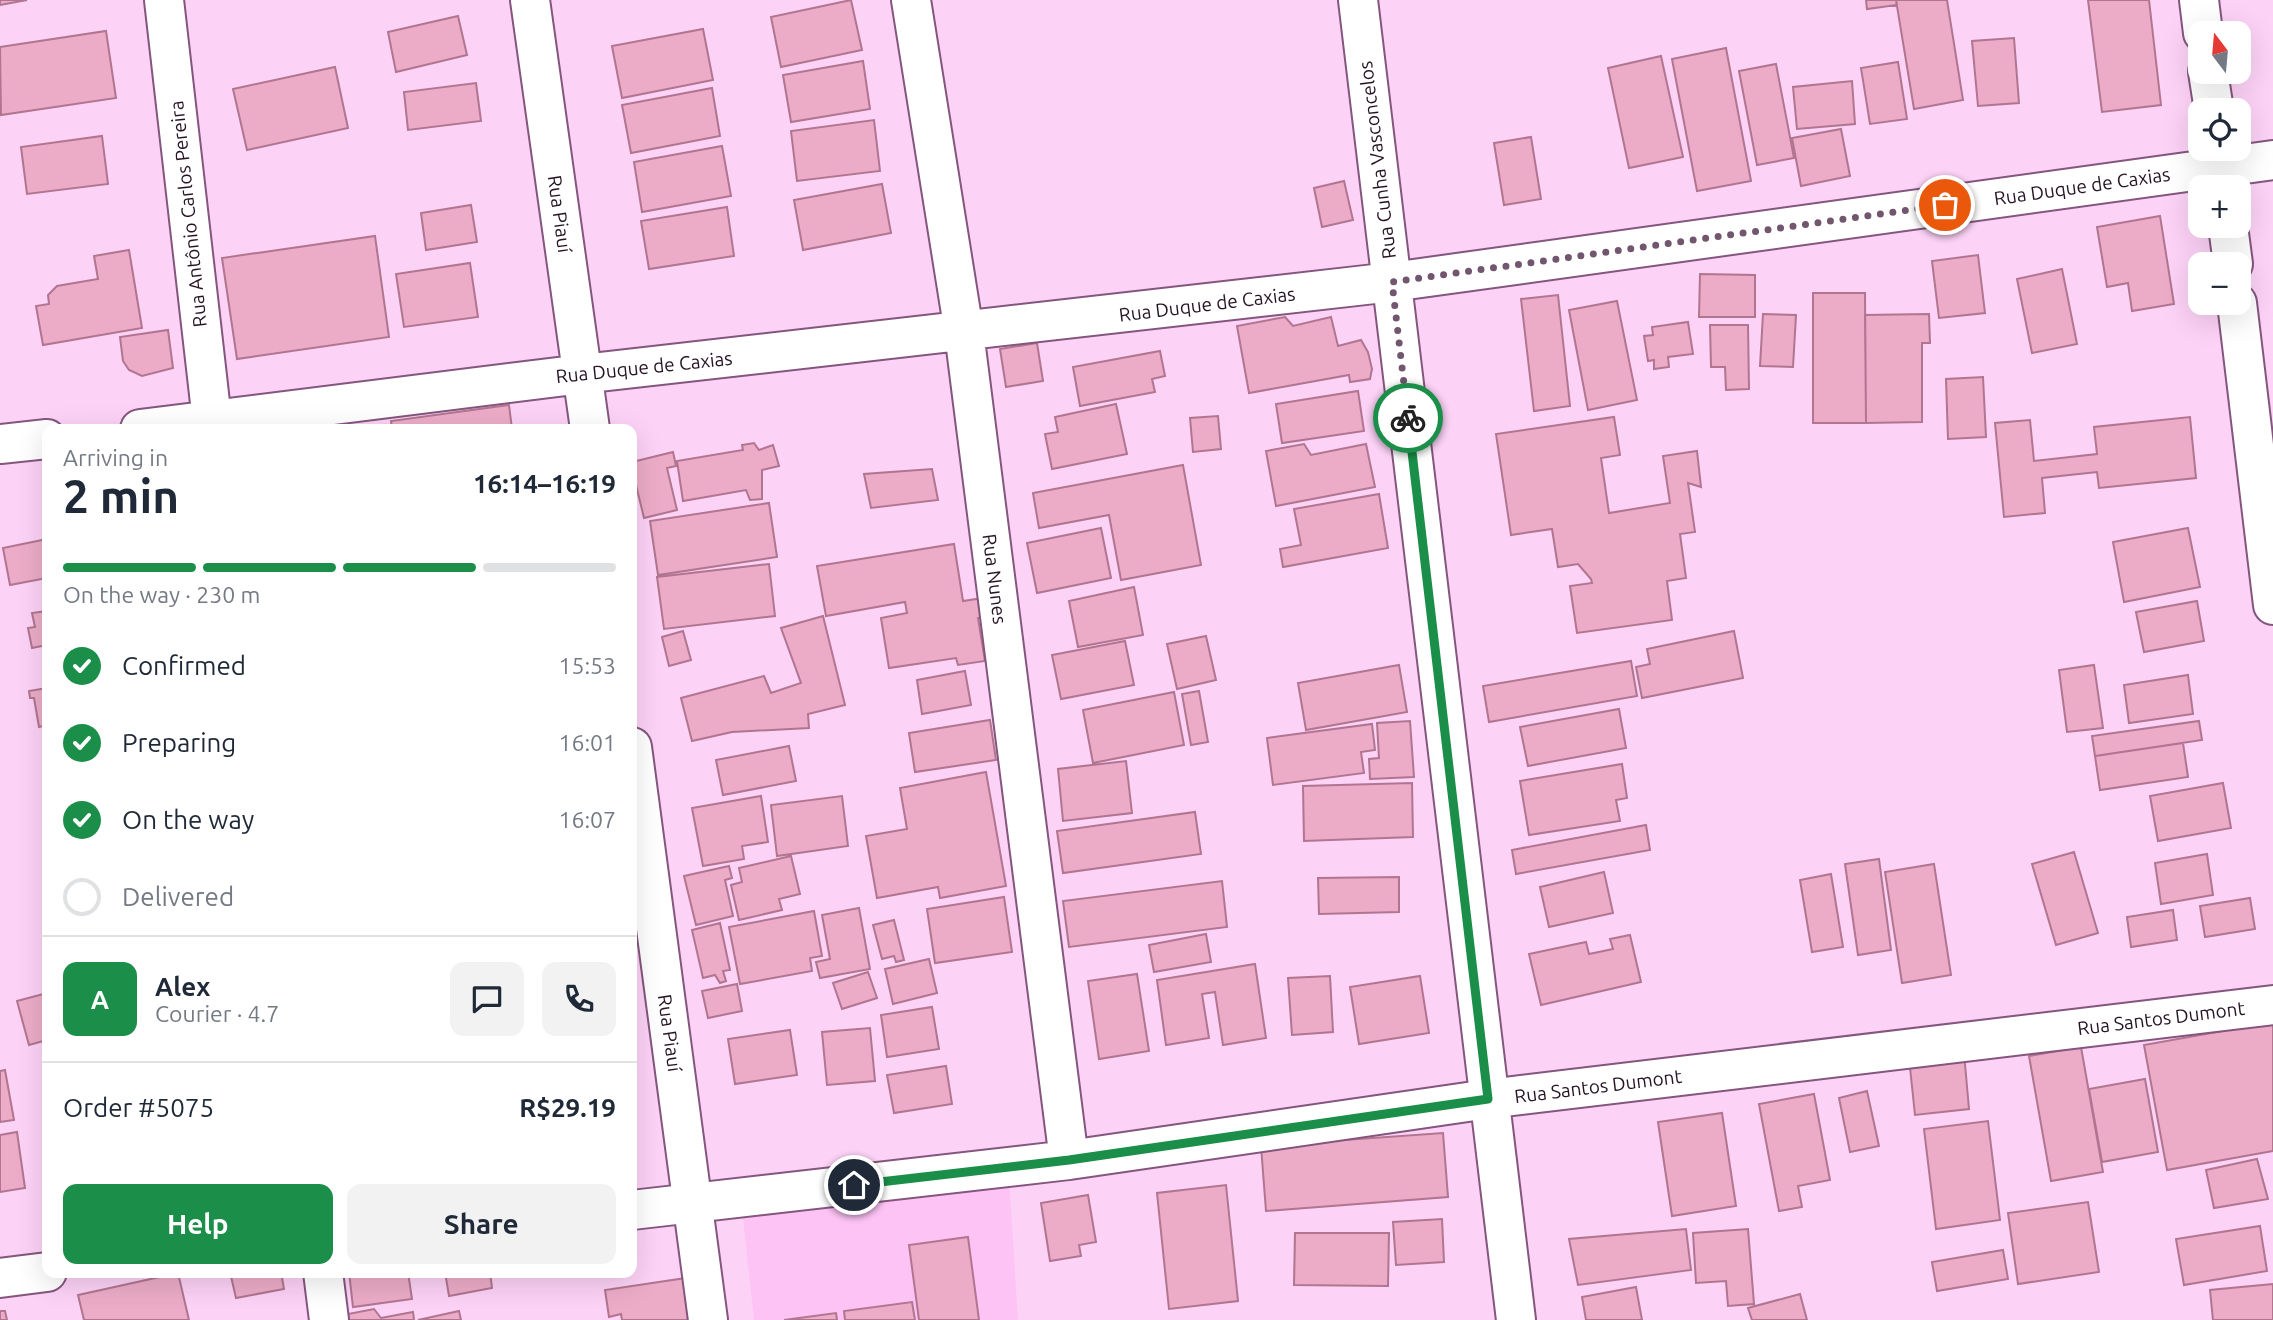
<!DOCTYPE html>
<html lang="en">
<head>
<meta charset="utf-8">
<style>
  :root { --surface:#fff; --page:#f2f2f3; --text:#1f2937; --muted:#747a83; --line:#e0e1e3; --accent:#1b8f49 }
  body { margin:0; font-family:Ubuntu,sans-serif; background:var(--page); color:var(--text); height:100vh; display:flex; flex-direction:column; font-size:26px; white-space:nowrap }
  * { box-sizing:border-box; margin:0 }
  p { font-size:23px; color:var(--muted) }
  .icon { flex:none; width:38px; height:38px; fill:none; stroke:currentColor; stroke-width:2; stroke-linecap:round; stroke-linejoin:round }
  .map { position:relative; flex:1; overflow:hidden }
  .panel { position:absolute; left:42px; top:424px; width:595px; height:854px; display:flex; flex-direction:column; background:var(--surface); border-radius:14px; box-shadow:0 7px 28px #0002 }
  .panel>* { flex:none }
  .needle { width:46px; rotate:344deg }
  .tools { position:absolute; left:2188px; top:21px; display:grid; gap:14px }
  .tools a { display:grid; place-items:center; width:63px; height:63px; border-radius:14px; background:var(--surface); box-shadow:0 7px 28px #0002; font-size:35px }
  .pin { position:absolute; display:grid; place-items:center; width:60px; height:60px; color:#fff; margin:-30px; border:4px solid #fff; border-radius:50%; box-shadow:0 2px 7px #0007 }
  .courier { position:absolute; display:grid; place-items:center; width:70px; height:70px; margin:-35px; border:5px solid #1b8f49; border-radius:50%; background:#fff; color:#222; box-shadow:0 2px 9px #0007 }
  .head em { font-style:normal; font-weight:600 }
  .head div { display:flex; flex-direction:column-reverse }
  .head { display:flex; align-items:center; justify-content:space-between; height:119px; padding:0 21px }
  h1 { font-size:46px; font-weight:600; line-height:52px }
  .bar { display:grid; grid-template-columns:repeat(4,1fr); gap:10px 7px; align-content:center; height:84px; padding:0 21px }
  .bar i { height:9px; border-radius:5px; background:var(--line) }
  .bar .selected { background:var(--accent) }
  .bar p { grid-column:span 4 }
  .line { display:flex; align-items:center; gap:18px; padding:0 21px; border-top:2px solid var(--line) }
  .line div { flex:1 }
  .round { display:grid; place-items:center; flex:none; width:74px; height:74px; border-radius:14px; background:var(--page) }
  ol { padding:0 21px; list-style:none }
  li { display:flex; align-items:center; gap:21px; height:77px }
  li p { margin-inline-start:auto }
  li .icon { padding:7px; border-radius:50%; background:var(--accent); color:#fff; stroke-width:4 }
  li:last-child { color:var(--muted) }
  li i { width:38px; height:38px; border:4px solid var(--line); border-radius:50% }
  .cta { display:flex; gap:14px; margin-top:auto; padding:14px 21px }
  .cta a { flex:1; height:80px; border-radius:14px; background:var(--accent); color:#fff; font-size:28px; font-weight:600; line-height:80px; text-align:center }
  .cta a+a { background:var(--page); color:var(--text) }
  .map>svg:first-child { display:block }
  .built { fill:#fdc3f5 }
  .building { fill:#ecacc8; stroke:#b17590; stroke-width:2 }
  .lines { fill:none; stroke-linecap:round; stroke-linejoin:round }
  .minor-casing { stroke:#84567e; stroke-width:42 }
  .minor { stroke:#fff; stroke-width:38 }
  .done { stroke:#71566e; stroke-width:7; stroke-dasharray:0 12.6 }
  .route { stroke:#1b8f49; stroke-width:9 }
  .labels { text-anchor:middle; dominant-baseline:central; stroke-width:6; stroke-linejoin:round; paint-order:stroke }
  .street-label { font-size:19px; fill:#261424; stroke:#fff }
</style>
</head>
<body>
<div class="map">
<svg width="2273" height="1320" viewBox="0 0 2273 1320">
  <rect width="100%" height="100%" fill="#fcd2f6"/>
  <!-- built -->
  <path class="built" d="M1009 1179 1018 1320H754L743 1218Z"/>
  <!-- building -->
  <path class="building" d="M0 0H27L0 5Z
    M851 0 862 50 781 67 771 17Z
    M1866 0H1896L1897 5 1867 9Z
    M1896 0H1947L1963 100 1914 109Z
    M2088 0H2149L2161 105 2102 112Z
    M458 16 467 55 396 72 388 32Z
    M703 29 713 80 622 98 612 46Z
    M106 31 116 98 1 115 0 47Z
    M2014 38 2019 103 1978 106 1972 41Z
    M1726 48 1751 181 1697 191 1672 59Z
    M1661 56 1683 157 1629 168 1608 68Z
    M863 61 870 109 791 122 783 75Z
    M1898 62 1907 119 1870 124 1861 68Z
    M1776 64 1794 158 1757 165 1739 71Z
    M335 67 348 128 247 150 233 89Z
    M1852 81 1855 124 1797 129 1793 87Z
    M476 83 481 121 408 130 404 92Z
    M712 88 720 136 631 153 622 105Z
    M874 120 880 171 797 181 791 131Z
    M1841 129 1850 176 1801 186 1792 138Z
    M102 136 108 184 27 194 21 147Z
    M1531 137 1541 199 1504 205 1494 143Z
    M722 146 731 196 642 212 634 162Z
    M1344 181 1353 220 1322 227 1314 188Z
    M882 184 891 233 803 250 794 200Z
    M471 205 477 242 426 250 421 213Z
    M727 207 734 256 649 269 641 221Z
    M2160 216 2174 304 2132 311 2128 283 2107 287 2097 227Z
    M375 236 389 337 237 359 222 258Z
    M129 250 142 328 43 345 36 306 49 304 48 295 57 286 98 279 94 256Z
    M1978 255 1985 313 1939 318 1932 261Z
    M470 263 478 317 404 327 396 274Z
    M2062 269 2077 344 2032 353 2017 279Z
    M1700 274 1755 275V317H1699Z
    M1813 293H1865L1866 423H1813Z
    M1558 295 1570 406 1534 411 1521 299Z
    M1617 301 1637 400 1588 410 1569 310Z
    M1763 314 1796 315 1793 367 1760 366Z
    M1929 314 1930 343H1922V422L1866 423 1865 315Z
    M1285 317 1293 326 1331 317 1338 346 1361 340 1368 352 1372 369 1370 379 1350 382 1349 375 1249 393 1237 326Z
    M1688 322 1693 354 1668 357 1669 367 1654 369V360L1648 361 1644 336 1653 335 1652 327Z
    M1710 325H1748L1749 389 1726 390 1725 367H1711Z
    M168 330 173 368 142 376 129 370 123 361 120 337Z
    M1037 343 1043 381 1006 387 1000 349Z
    M1160 351 1165 376 1152 379 1155 392 1080 406 1073 367Z
    M1983 377 1986 437 1948 439 1946 379Z
    M1358 391 1364 431 1282 443 1276 404Z
    M1116 404 1127 454 1052 469 1045 434 1058 432 1055 417Z
    M509 405 512 429H392L391 421Z
    M1218 416 1221 449 1193 452 1190 418Z
    M1614 417 1620 455 1601 458 1609 513 1670 503 1663 456 1697 451 1701 487 1688 483 1695 532 1680 534 1686 578 1667 581 1672 620 1577 633 1570 586 1592 583 1591 579 1578 564 1558 567 1552 529 1511 535 1496 434Z
    M2190 417 2196 478 2099 488 2097 472 2042 478 2045 513 2004 517 1995 423 2030 420 2034 461 2097 454 2094 427Z
    M385 425V429H356Z
    M754 443 759 450 773 445 779 466 762 470V499L750 500 746 490 683 501 677 461 743 450 742 445Z
    M1304 444 1311 455 1366 444 1375 487 1276 506 1266 451Z
    M673 452 676 466 667 468 677 510 644 518 636 485 632 486V462Z
    M1183 465 1201 565 1121 580 1109 515 1039 528 1033 493Z
    M932 469 938 500 871 508 864 474Z
    M1379 494 1388 548 1283 567 1280 549 1301 545 1294 509Z
    M769 503 777 557 658 575 650 521Z
    M1101 528 1111 578 1037 593 1027 543Z
    M2188 528 2200 587 2124 602 2113 542Z
    M47 539V578L10 585 3 548Z
    M954 544 963 601 983 598 986 617 978 618 985 661 958 665 956 658 889 668 881 618 907 613 905 602 826 616 817 566Z
    M769 564 775 616 664 629 657 577Z
    M1134 587 1143 635 1078 647 1069 601Z
    M2197 601 2204 641 2144 652 2136 612Z
    M47 611V645L32 648 28 628 35 627 32 613Z
    M823 616 845 705 808 714 809 728 732 732 692 741 681 698 764 676 771 693 801 683 781 628Z
    M683 631 691 660 669 666 662 637Z
    M1734 631 1743 678 1642 698 1636 667 1650 664 1647 649Z
    M1206 636 1216 680 1177 689 1167 644Z
    M1125 641 1134 685 1061 699 1052 655Z
    M1631 661 1637 696 1489 722 1483 686Z
    M1399 665 1407 712 1306 730 1298 683Z
    M2094 665 2103 728 2067 732 2059 670Z
    M965 671 971 705 922 714 917 680Z
    M2188 675 2193 714 2129 723 2124 685Z
    M47 688V725L39 727 34 698H30L29 691Z
    M1199 691 1208 742 1191 745 1182 694Z
    M1174 692 1184 745 1093 763 1083 710Z
    M1619 709 1626 748 1528 766 1520 727Z
    M990 720 996 760 915 772 909 733Z
    M1410 721 1414 777 1370 779 1369 759 1379 758 1377 723Z
    M2199 721 2202 740 2095 756 2092 736Z
    M1372 724 1375 750 1361 752 1364 773 1273 785 1267 738Z
    M2183 743 2188 777 2100 790 2095 756Z
    M789 746 796 781 723 795 716 760Z
    M1126 761 1132 813 1063 821 1058 769Z
    M1622 764 1627 798 1616 800 1620 821 1529 835 1520 781Z
    M986 772 1006 886 940 898 938 887 877 898 866 836 907 829 900 788Z
    M1412 783 1413 837 1304 841 1303 786Z
    M2223 783 2231 828 2158 841 2150 796Z
    M761 796 768 842 742 846 744 859 703 866 692 808Z
    M842 796 848 846 777 856 771 805Z
    M1195 812 1201 854 1063 873 1057 831Z
    M1646 825 1650 850 1516 874 1512 850Z
    M2074 852 2098 933 2056 945 2032 864Z
    M2207 854 2213 895 2161 904 2155 863Z
    M791 856 800 894 779 899 782 910 739 920 731 885 742 882 739 868Z
    M1879 859 1891 950 1858 955 1845 864Z
    M1934 864 1951 975 1902 983 1885 872Z
    M729 866 732 878 725 880 733 916 696 925 684 876Z
    M1604 872 1613 913 1549 927 1540 887Z
    M1831 874 1843 947 1812 952 1800 880Z
    M1399 877V912L1319 914 1318 878Z
    M1222 881 1227 927 1069 947 1063 901Z
    M1004 897 1012 952 935 963 927 909Z
    M2250 898 2255 929 2205 937 2200 906Z
    M859 908 870 969 820 978 816 962 830 959 822 915Z
    M2173 910 2177 940 2131 947 2127 917Z
    M814 911 822 956 810 958 812 971 740 984 729 927Z
    M894 920 904 960 896 962 894 956 882 959 873 925Z
    M720 923 730 970 723 971 726 981 720 983 715 975 703 978 692 930Z
    M1206 934 1211 962 1154 972 1149 945Z
    M1630 935 1641 982 1541 1005 1529 954 1586 942 1589 954 1613 949 1610 939Z
    M929 959 937 993 893 1004 885 969Z
    M1255 964 1266 1038 1223 1045 1215 992 1202 994 1209 1038 1166 1045 1157 980Z
    M868 972 877 998 842 1009 833 983Z
    M1137 974 1149 1051 1099 1059 1088 981Z
    M1330 976 1333 1032 1292 1035 1288 978Z
    M1420 976 1429 1033 1359 1044 1350 987Z
    M737 984 742 1011 708 1018 702 991Z
    M47 993V1040L29 1045 17 1001Z
    M932 1007 939 1049 887 1057 881 1015Z
    M2273 1022V1151L2167 1170 2144 1045Z
    M870 1028 875 1081 827 1085 822 1032Z
    M790 1030 797 1075 735 1084 728 1039Z
    M2081 1047 2103 1172 2051 1181 2029 1056Z
    M1964 1053 1969 1109 1915 1115 1909 1058Z
    M946 1066 952 1104 894 1113 887 1075Z
    M5 1070 14 1120 0 1122V1071Z
    M2145 1079 2158 1152 2102 1162 2089 1089Z
    M1867 1091 1879 1146 1850 1152 1839 1098Z
    M1814 1094 1830 1180 1798 1186 1802 1207 1779 1211 1759 1104Z
    M1722 1113 1736 1206 1672 1216 1658 1122Z
    M1988 1121 2000 1220 1936 1229 1924 1129Z
    M17 1132 25 1188 0 1192V1135Z
    M1443 1133 1448 1197 1266 1211 1261 1146Z
    M2257 1159 2268 1199 2214 1208 2206 1170Z
    M1226 1185 1238 1301 1169 1309 1157 1193Z
    M1088 1195 1096 1242 1079 1245 1081 1256 1050 1261 1041 1203Z
    M2088 1202 2099 1272 2018 1284 2008 1213Z
    M1442 1219 1444 1262 1396 1265 1393 1222Z
    M2260 1226 2267 1271 2184 1285 2176 1239Z
    M1686 1229 1691 1270 1578 1285 1569 1239Z
    M1748 1229 1754 1304 1728 1306 1726 1281 1696 1283 1693 1233Z
    M1295 1233H1389L1388 1286 1294 1285Z
    M968 1237 979 1320H919L909 1245Z
    M2003 1250 2008 1279 1937 1291 1932 1262Z
    M230 1272H281L284 1289 236 1298Z
    M349 1272H408L412 1299 353 1307Z
    M445 1272H490L492 1288 449 1296Z
    M178 1273 189 1320H84L78 1295Z
    M686 1278 693 1320H622L621 1314 609 1317 605 1290Z
    M2273 1284V1320H2213L2210 1290Z
    M1636 1287 1642 1320H1586L1582 1297Z
    M1800 1294 1807 1320H1752L1748 1308Z
    M912 1302 915 1320H845L844 1311Z
    M374 1309 381 1318 413 1312 414 1320H349L348 1314Z
    M0 1311H5L7 1320H0Z
    M459 1311 461 1320H418Z
    M836 1313 837 1320H784Z"/>
  <g class="lines">
    <!-- minor casing -->
    <g class="minor-casing">
      <path id="minor" d="M164 0 213 429
        M530 0 590 429
        M911 0 964 332 1069 1160
        M1358 0 1516 1320
        M2199 0 2203 33
        M2208 72 2214 110
        M2228 226 2233 264
        M2237 303 2273 605
        M140 429 582 374 1392 282 2273 160
        M0 444 47 439
        M632 747 708 1320
        M632 1210 1069 1160 1488 1099 2273 1005
        M323 1272 329 1320
        M0 1278 47 1272"/>
    </g>
    <!-- minor -->
    <use href="#minor" class="minor"/>
  </g>
  <g class="lines">
    <!-- done -->
    <path class="done" d="M1408 418 1392 282 1945 205"/>
    <!-- route -->
    <path class="route" d="M854 1185 1069 1160 1488 1099 1408 418"/>
  </g>
  <g class="labels">
    <!-- street labels -->
    <g class="street-label">
      <text transform="translate(1377 160) rotate(-97)">Rua Cunha Vasconcelos</text>
      <text transform="translate(2082 186) rotate(-8)">Rua Duque de Caxias</text>
      <text transform="translate(188 214) rotate(-96)">Rua Antônio Carlos Pereira</text>
      <text transform="translate(560 214) rotate(82)">Rua Piauí</text>
      <text transform="translate(1207 304) rotate(-7)">Rua Duque de Caxias</text>
      <text transform="translate(644 367) rotate(-6)">Rua Duque de Caxias</text>
      <text transform="translate(995 579) rotate(83)">Rua Nunes</text>
      <text transform="translate(2161 1018) rotate(-7)">Rua Santos Dumont</text>
      <text transform="translate(670 1033) rotate(82)">Rua Piauí</text>
      <text transform="translate(1598 1086) rotate(-7)">Rua Santos Dumont</text>
    </g>
  </g>
</svg>
<div class="tools">
<a><svg class="needle" viewBox="-14 -14 28 28"><path d="M0-13l5 13h-10z" fill="#e53935"/><path d="M0 13l5-13h-10z" fill="#747a83"/></svg></a>
<a><svg class="icon" aria-label="locate" viewBox="0 0 24 24"><circle cx="12" cy="12" r="6"/><path d="M12 2v4M12 18v4M2 12h4M18 12h4"/></svg></a>
<a>+</a>
<a>−</a>
</div>
<div class="pin" style="left:1945px;top:205px;background:#ea580c"><svg class="icon" aria-label="bag" viewBox="0 0 24 24"><path d="M5 8h14l-1 12H6zM9 8a3 3 0 0 1 6 0"/></svg></div>
<div class="pin" style="left:854px;top:1185px;background:#1f2937"><svg class="icon" aria-label="home" viewBox="0 0 24 24"><path d="M3 11l9-7 9 7M6 9v11h12V9"/></svg></div>
<div class="courier" style="left:1408px;top:418px"><svg class="icon" aria-label="bike" viewBox="0 0 24 24"><circle cx="6" cy="16" r="4"/><circle cx="18" cy="16" r="4"/><path d="M6 16l4-8h5l3 8M10 8l3 8H6M13 5h3"/></svg></div>
<section class="panel">
<div class="head"><div><h1>2 min</h1><p>Arriving in</p></div><em>16:14–16:19</em></div>
<div class="bar"><i class="selected"></i><i class="selected"></i><i class="selected"></i><i></i><p>On the way · 230 m</p></div>
<ol>
<li><svg class="icon" aria-label="check" viewBox="0 0 24 24"><path d="M5 12l5 5 9-10"/></svg>Confirmed<p>15:53</p></li>
<li><svg class="icon" aria-label="check" viewBox="0 0 24 24"><path d="M5 12l5 5 9-10"/></svg>Preparing<p>16:01</p></li>
<li><svg class="icon" aria-label="check" viewBox="0 0 24 24"><path d="M5 12l5 5 9-10"/></svg>On the way<p>16:07</p></li>
<li><i></i>Delivered</li>
</ol>
<div class="line" style="height:126px"><b class="round" style="background:var(--accent);color:#fff">A</b><div><b>Alex</b><p>Courier · 4.7</p></div><a class="round"><svg class="icon" aria-label="chat" viewBox="0 0 24 24"><path d="M4 5h16v11H9l-5 4z"/></svg></a><a class="round"><svg class="icon" aria-label="phone" viewBox="0 0 24 24"><path d="M5 4h4l2 5-3 2q2 4 5 5l2-3 5 2v4C11 20 4 13 5 4z"/></svg></a></div>
<div class="line" style="height:91px"><div>Order #5075</div><b>R$29.19</b></div>
<div class="cta"><a>Help</a><a>Share</a></div>
</section>
</div>
</body>
</html>
